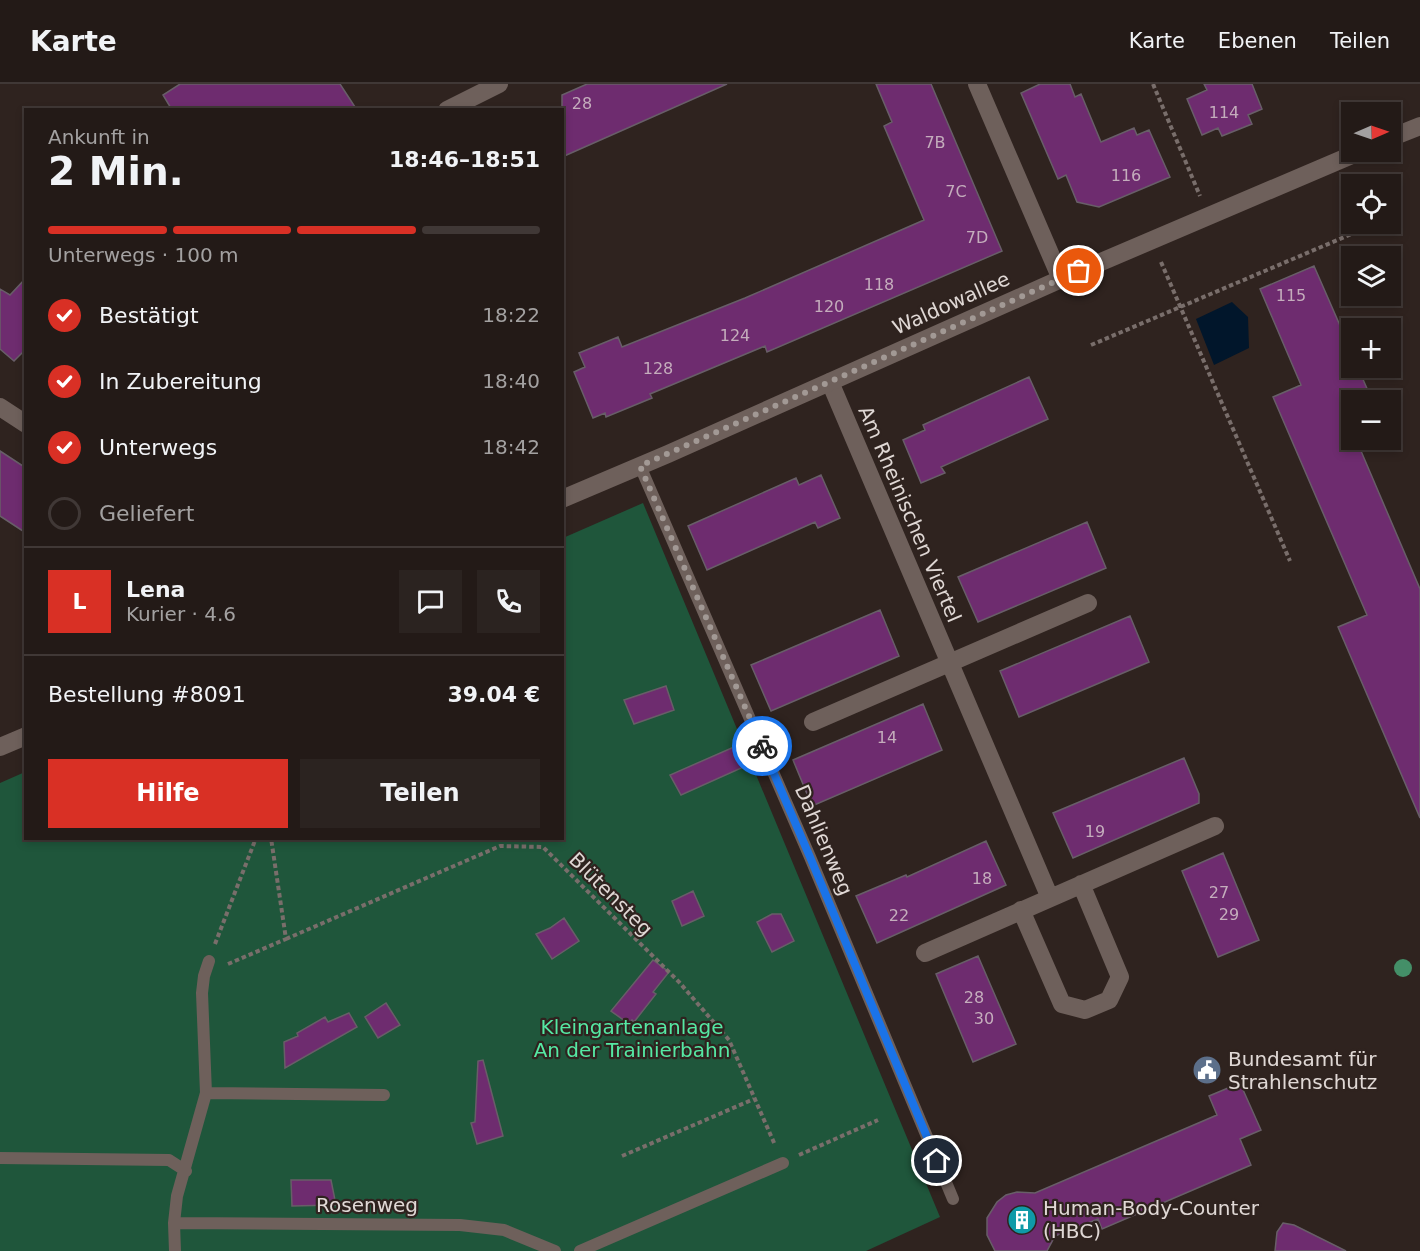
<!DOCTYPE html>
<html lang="de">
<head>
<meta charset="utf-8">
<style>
  :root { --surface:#231a17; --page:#2b2320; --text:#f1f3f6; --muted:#a3a1a1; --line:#403836; --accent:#d93025 }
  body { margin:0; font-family:"DejaVu Sans",sans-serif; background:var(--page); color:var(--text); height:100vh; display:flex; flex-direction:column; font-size:22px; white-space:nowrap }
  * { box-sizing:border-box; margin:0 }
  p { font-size:20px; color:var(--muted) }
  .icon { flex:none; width:33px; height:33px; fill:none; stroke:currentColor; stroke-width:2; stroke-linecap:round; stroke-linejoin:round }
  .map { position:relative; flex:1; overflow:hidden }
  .side { position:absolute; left:24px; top:24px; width:540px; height:732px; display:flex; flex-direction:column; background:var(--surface); border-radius:0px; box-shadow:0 3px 9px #0003,0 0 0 2px var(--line) }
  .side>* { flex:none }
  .needle { width:39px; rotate:88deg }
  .fabs { position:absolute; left:1341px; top:18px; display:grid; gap:12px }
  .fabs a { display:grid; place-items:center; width:60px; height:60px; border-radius:0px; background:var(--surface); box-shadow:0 3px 9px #0003,0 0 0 2px var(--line); font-size:30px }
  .pin { position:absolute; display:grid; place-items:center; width:51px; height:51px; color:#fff; margin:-26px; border:3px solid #fff; border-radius:50%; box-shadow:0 2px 6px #0007 }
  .courier { position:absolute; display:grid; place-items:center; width:60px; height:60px; margin:-30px; border:4px solid #1a73e8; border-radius:50%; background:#fff; color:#222; box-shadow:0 2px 8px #0007 }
  .overview em { font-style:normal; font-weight:800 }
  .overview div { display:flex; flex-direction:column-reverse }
  .overview { display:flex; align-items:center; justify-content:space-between; height:102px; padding:0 24px }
  h1 { font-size:39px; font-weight:800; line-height:45px }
  .bar { display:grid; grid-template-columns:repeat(4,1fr); gap:9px 6px; align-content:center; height:72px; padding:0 24px }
  .bar i { height:8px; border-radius:4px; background:var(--line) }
  .bar .active { background:var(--accent) }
  .bar p { grid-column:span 4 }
  .line { display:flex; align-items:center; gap:15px; padding:0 24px; border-top:2px solid var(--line) }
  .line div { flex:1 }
  .round { display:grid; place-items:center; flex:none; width:63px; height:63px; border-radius:0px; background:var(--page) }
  ol { padding:0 24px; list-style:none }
  li { display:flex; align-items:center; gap:18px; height:66px }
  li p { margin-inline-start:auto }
  li .icon { padding:6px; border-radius:50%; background:var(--accent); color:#fff; stroke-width:4 }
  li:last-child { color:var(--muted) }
  li i { width:33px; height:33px; border:3px solid var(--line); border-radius:50% }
  .primary-button { display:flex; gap:12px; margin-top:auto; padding:12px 24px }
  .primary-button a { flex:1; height:69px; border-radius:0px; background:var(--accent); color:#fff; font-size:24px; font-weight:800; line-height:69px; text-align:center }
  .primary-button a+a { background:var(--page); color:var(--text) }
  header { display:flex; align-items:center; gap:36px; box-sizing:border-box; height:84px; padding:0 30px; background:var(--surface); border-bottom:2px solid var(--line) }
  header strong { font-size:28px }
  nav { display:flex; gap:33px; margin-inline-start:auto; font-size:21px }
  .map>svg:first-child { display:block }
  .green { fill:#1f563b }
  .water { fill:#01162b }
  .building { fill:#6e2c6f; stroke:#685e68; stroke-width:1.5 }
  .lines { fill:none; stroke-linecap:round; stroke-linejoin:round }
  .path { stroke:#796e6b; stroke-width:4; stroke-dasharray:4.5 3; stroke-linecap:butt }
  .lane { stroke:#6e605b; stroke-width:12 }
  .street { stroke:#6e605b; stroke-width:18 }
  .secondary { stroke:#6e605b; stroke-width:18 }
  .tree { fill:#448f68 }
  .done { stroke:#a29995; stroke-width:6; stroke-dasharray:0 10.8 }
  .route { stroke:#1a73e8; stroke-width:8 }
  .labels { text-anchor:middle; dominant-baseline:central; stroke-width:4.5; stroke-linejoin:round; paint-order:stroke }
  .number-label { font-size:16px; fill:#c4adbc }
  .street-label { font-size:20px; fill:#e0d8d5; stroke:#2f231f }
  .park-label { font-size:20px; fill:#55e8a3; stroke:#2f231f }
  .poi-label { font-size:20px; fill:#e0d8d5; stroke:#2f231f; text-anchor:start }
</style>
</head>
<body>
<header>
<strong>Karte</strong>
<nav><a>Karte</a><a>Ebenen</a><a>Teilen</a></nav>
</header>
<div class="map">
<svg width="1420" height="1167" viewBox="0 0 1420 1167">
  <rect width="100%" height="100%" fill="#2f231f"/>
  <!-- green -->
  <path class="green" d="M643 419 940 1133 866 1167H0V699L25 688 26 754H562L563 454Z"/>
  <!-- water -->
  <path class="water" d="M1232 218 1248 233 1249 264 1214 281 1196 235Z"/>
  <!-- building -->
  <path class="building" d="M180 0H340L357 26H172L163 11Z
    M587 0H727L562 73V11Z
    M876 0H931L1002 167 767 268 765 262 650 310 652 314 606 333 605 329 593 334 574 288 585 283 579 269 618 253 622 263 745 214 924 136 884 42 892 38Z
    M1040 0H1070L1075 13 1081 10 1101 58 1134 44 1137 51 1149 46 1170 93 1099 123 1077 118 1066 91 1058 95 1021 9Z
    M1204 0H1252L1262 25 1248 31 1252 40 1222 52 1218 44 1202 51 1187 15 1207 6Z
    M1314 182 1352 269V284H1358L1372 316H1352V356H1387L1361 367 1420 505V734L1338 543 1367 531 1273 313 1301 301 1260 205Z
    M26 194V265L14 277 0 265V205L10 211Z
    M1029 293 1048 335 941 383 945 389 921 399 903 356 925 346 923 341Z
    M0 367 26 384V449L0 432Z
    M821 391 840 434 818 444 815 438 707 486 688 442 796 394 799 401Z
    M1087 438 1106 484 978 538 958 493Z
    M880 526 899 572 771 627 751 581Z
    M1130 532 1149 578 1019 633 1000 587Z
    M666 602 674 626 634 640 624 616Z
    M923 620 942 666 812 722 793 676Z
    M772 647 781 666 774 669 765 650Z
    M750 656 759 676 681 711 670 691Z
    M1184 674 1199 710V719L1073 774 1053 729Z
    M986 757 1006 801 877 859 856 812 906 791 907 793Z
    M1223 769 1259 856 1218 873 1182 787Z
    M693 807 704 832 682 842 672 817Z
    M772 830H781L794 857 772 868 757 838Z
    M564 834 579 857 552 875 536 850 550 844Z
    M978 872 1016 960 973 978 936 890Z
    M653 876 669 888 653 908 656 910 634 938 632 936 629 940 611 927Z
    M386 919 400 941 378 954 365 933Z
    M349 929 357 943 285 984 284 958 298 952 297 949 325 933 328 938Z
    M483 976 503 1052 477 1060 471 1039 475 1038 478 977Z
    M1240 999 1261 1046 1240 1055 1251 1081 1102 1145 1098 1135 1055 1152 1047 1167H995L987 1151V1134L997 1118 1006 1111 1017 1108 1035 1109 1217 1031 1209 1012Z
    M291 1096H331L336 1121 292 1122Z
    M1283 1139 1294 1141 1346 1167H1275L1277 1148Z"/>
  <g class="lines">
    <!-- path -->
    <path class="path" d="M1153 0 1200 112
      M1161 178 1290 477
      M1091 261 1375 140
      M286 855 500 762 543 763 679 898 729 956 775 1061
      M215 860 256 754
      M228 880 286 855 271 754
      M799 1071 878 1036
      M622 1072 754 1015"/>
    <!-- lane -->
    <path class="lane" d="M640 382 810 773 953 1115
      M206 1009 384 1011
      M0 1074 169 1076 186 1087
      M174 1139 460 1141 504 1146 555 1167
      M175 1167 174 1139 177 1112 206 1009 202 909 204 892 209 877
      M580 1167 783 1079"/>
    <!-- street -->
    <path class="street" d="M977 0 1061 195
      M447 26 499 0
      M830 298 1050 814
      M0 323 26 340
      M813 638 1088 519
      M1021 826 1062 920 1085 926 1109 916 1120 893 1081 800
      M925 869 1215 742"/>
    <!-- secondary -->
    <path class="secondary" d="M1390 54 1420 42
      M562 415 668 370 1061 195 1359 68
      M0 663 26 652"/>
  </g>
  <!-- trees -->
  <circle class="tree" cx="1403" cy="884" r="9"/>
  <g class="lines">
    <!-- done -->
    <path class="done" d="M762 662 640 382 1079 187"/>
    <!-- route -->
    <path class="route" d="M762 662 810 773 937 1077"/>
  </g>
  <!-- icons -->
  <defs>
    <g id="civic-disc" transform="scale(1.5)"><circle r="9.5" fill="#5c6f8a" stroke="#2f231f"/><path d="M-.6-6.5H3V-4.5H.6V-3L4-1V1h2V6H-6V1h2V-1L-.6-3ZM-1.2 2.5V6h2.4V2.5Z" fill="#fff"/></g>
    <g id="building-disc" transform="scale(1.5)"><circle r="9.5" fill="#0f9aa8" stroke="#2f231f"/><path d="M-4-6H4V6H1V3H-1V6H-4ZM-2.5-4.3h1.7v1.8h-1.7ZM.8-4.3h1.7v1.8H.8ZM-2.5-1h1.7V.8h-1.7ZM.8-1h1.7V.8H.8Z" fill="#fff"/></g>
  </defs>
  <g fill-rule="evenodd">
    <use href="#civic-disc" x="1207" y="986"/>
    <use href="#building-disc" x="1022" y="1136"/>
  </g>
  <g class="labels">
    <!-- number labels -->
    <g class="number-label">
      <text x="582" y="19">28</text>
      <text x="1224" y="28">114</text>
      <text x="935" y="58">7B</text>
      <text x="1126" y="91">116</text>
      <text x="956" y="107">7C</text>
      <text x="977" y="153">7D</text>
      <text x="879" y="200">118</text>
      <text x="1291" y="211">115</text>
      <text x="829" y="222">120</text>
      <text x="735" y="251">124</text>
      <text x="658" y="284">128</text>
      <text x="887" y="653">14</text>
      <text x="1095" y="747">19</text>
      <text x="982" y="794">18</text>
      <text x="1219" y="808">27</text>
      <text x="1229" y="830">29</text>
      <text x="899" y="831">22</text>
      <text x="974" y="913">28</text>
      <text x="984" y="934">30</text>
    </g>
    <!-- street labels -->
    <g class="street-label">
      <text transform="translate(951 219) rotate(-24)">Waldowallee</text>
      <text transform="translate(910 430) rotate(67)">Am Rheinischen Viertel</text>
      <text transform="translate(824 756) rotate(67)">Dahlienweg</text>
      <text transform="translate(611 810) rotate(45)">Blütensteg</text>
      <text x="367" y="1121">Rosenweg</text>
    </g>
    <!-- park labels -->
    <g class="park-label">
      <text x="632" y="943">Kleingartenanlage<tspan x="632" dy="23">An der Trainierbahn</tspan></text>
    </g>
    <!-- poi labels -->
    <g class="poi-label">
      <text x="1228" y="975">Bundesamt für<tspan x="1228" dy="23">Strahlenschutz</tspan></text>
      <text x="1043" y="1124">Human-Body-Counter<tspan x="1043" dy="23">(HBC)</tspan></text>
    </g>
  </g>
</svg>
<div class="fabs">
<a><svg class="needle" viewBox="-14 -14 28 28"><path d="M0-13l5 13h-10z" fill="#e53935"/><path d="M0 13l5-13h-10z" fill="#a3a1a1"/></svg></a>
<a><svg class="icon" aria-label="locate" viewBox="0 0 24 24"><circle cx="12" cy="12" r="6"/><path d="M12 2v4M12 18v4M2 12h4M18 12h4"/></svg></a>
<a><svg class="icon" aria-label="layers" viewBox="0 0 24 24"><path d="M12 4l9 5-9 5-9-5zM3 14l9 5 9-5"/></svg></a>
<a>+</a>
<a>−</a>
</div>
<div class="pin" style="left:1079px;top:187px;background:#ea580c"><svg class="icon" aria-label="bag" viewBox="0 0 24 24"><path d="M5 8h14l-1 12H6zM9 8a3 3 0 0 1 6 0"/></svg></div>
<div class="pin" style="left:937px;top:1077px;background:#1f2937"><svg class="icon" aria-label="home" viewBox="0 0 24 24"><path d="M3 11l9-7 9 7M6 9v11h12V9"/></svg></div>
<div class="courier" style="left:762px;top:662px"><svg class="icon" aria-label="bike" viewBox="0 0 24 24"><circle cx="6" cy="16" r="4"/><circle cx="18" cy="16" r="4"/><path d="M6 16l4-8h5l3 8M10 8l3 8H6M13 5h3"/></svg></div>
<section class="side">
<div class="overview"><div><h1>2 Min.</h1><p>Ankunft in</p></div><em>18:46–18:51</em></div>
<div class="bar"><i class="active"></i><i class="active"></i><i class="active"></i><i></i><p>Unterwegs · 100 m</p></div>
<ol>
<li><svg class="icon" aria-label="check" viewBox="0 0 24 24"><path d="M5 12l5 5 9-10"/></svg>Bestätigt<p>18:22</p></li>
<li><svg class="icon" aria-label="check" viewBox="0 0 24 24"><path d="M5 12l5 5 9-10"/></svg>In Zubereitung<p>18:40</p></li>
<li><svg class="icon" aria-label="check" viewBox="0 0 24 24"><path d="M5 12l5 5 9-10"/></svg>Unterwegs<p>18:42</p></li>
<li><i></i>Geliefert</li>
</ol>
<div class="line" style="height:108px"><b class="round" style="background:var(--accent);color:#fff">L</b><div><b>Lena</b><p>Kurier · 4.6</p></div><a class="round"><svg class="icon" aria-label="chat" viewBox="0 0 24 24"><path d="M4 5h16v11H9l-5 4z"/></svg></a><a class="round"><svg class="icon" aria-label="phone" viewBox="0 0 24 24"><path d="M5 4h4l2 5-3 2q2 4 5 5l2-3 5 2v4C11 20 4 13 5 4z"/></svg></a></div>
<div class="line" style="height:78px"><div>Bestellung #8091</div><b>39.04 €</b></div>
<div class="primary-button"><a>Hilfe</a><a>Teilen</a></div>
</section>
</div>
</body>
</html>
